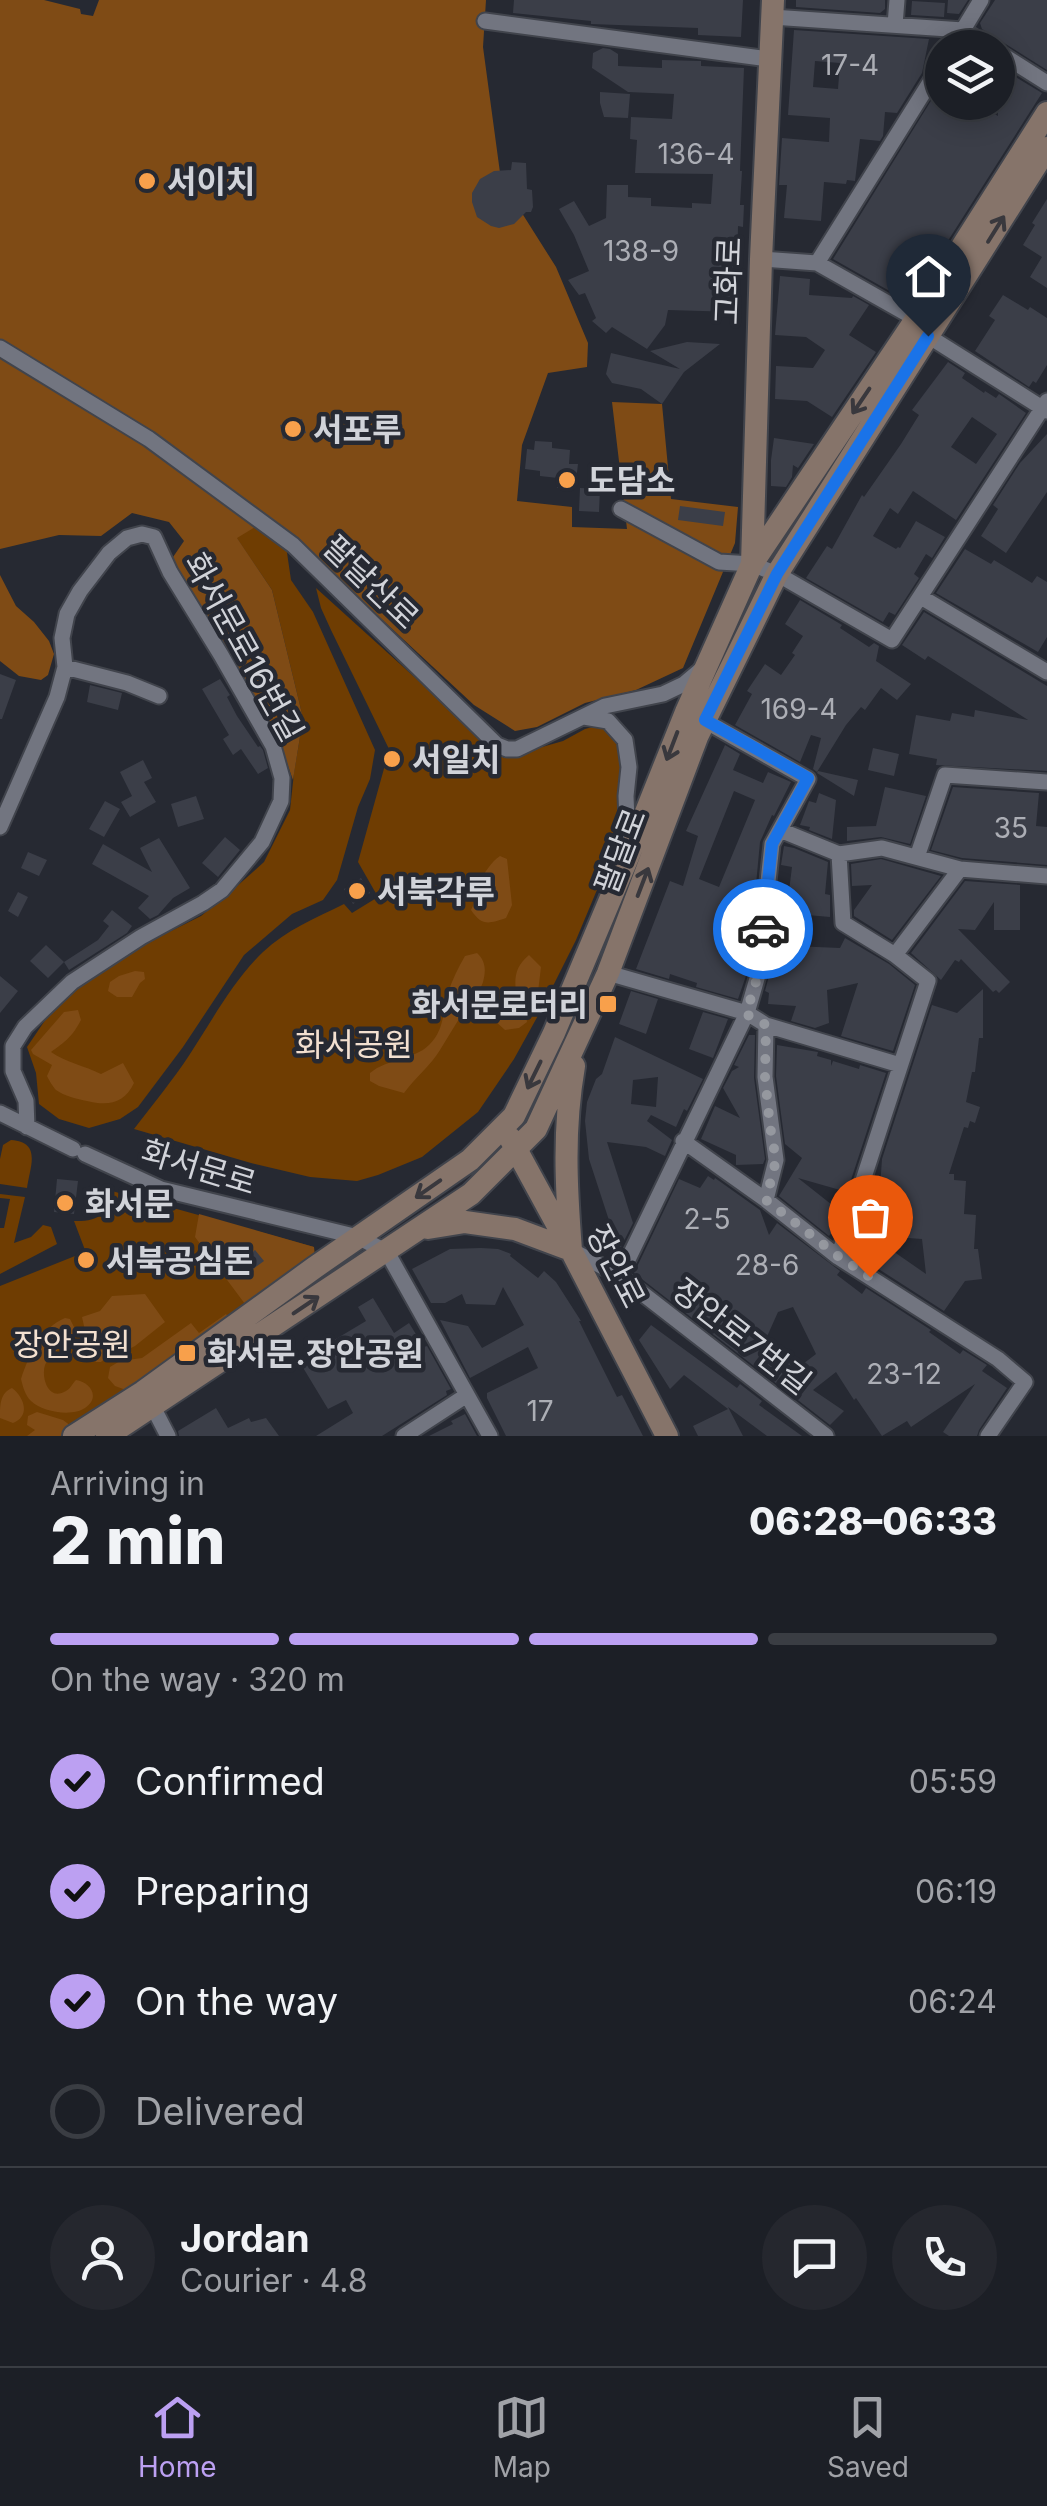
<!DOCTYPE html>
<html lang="en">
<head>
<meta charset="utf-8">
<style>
  :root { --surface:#1c1f26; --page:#25272e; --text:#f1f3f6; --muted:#a0a2a7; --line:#3a3d43; --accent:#bca0f2 }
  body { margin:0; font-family:Inter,"Noto Sans KR",sans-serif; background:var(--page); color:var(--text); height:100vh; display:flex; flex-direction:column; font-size:38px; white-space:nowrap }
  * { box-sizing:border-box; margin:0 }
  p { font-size:32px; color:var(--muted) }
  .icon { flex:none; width:55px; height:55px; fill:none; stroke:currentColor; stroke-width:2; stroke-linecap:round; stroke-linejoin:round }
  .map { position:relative; height:1436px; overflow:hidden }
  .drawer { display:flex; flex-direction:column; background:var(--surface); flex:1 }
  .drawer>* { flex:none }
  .buttons { position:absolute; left:925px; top:30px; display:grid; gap:20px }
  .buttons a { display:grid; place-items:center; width:90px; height:90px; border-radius:50%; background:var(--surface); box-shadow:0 5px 25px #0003,0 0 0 2px var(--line); font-size:50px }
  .pin { position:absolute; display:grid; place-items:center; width:85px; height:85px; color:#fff; margin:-102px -42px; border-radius:50% 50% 50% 0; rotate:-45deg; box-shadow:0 0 10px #0007 }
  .pin .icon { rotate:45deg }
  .courier { position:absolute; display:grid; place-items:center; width:100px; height:100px; margin:-50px; border:8px solid #1a73e8; border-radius:50%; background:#fff; color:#222; box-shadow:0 2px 12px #0007 }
  .headline em { font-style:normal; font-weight:800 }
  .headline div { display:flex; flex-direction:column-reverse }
  .headline { display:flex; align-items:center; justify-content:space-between; height:170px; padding:0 50px }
  h1 { font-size:65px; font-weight:800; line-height:75px }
  .bar { display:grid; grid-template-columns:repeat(4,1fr); gap:15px 10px; align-content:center; height:120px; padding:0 50px }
  .bar i { height:12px; border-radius:8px; background:var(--line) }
  .bar .on { background:var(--accent) }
  .bar p { grid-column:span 4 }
  .line { display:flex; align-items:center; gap:25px; padding:0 50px; border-top:2px solid var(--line) }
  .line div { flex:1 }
  .round { display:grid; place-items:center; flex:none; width:105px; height:105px; border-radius:52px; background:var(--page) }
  ol { padding:0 50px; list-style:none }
  li { display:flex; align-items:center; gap:30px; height:110px }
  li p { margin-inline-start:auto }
  li .icon { padding:10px; border-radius:50%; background:var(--accent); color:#111; stroke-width:4 }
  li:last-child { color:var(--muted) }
  li i { width:55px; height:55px; border:5px solid var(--line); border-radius:50% }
  .menu { display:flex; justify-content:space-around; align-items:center; height:140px; border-top:2px solid var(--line); background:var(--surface); font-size:28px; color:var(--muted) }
  .menu a { display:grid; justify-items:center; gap:5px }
  .menu .on { color:var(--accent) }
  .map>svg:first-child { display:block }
  .green { fill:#6f3d02 }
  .forest { fill:#7f4b15 }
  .building { fill:#3b3e48; fill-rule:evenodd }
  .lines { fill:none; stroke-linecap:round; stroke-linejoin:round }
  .street-casing { stroke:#41444c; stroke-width:19 }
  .secondary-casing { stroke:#41444c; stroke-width:26 }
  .street { stroke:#727580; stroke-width:15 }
  .secondary { stroke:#86746a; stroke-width:22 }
  .oneway { stroke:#39383d }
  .done { stroke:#95989f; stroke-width:10; stroke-dasharray:0 18 }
  .route { stroke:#1a73e8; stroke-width:12 }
  .poi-dot { fill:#f8a04b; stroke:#262932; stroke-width:4 }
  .labels { text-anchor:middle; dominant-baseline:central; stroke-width:9; stroke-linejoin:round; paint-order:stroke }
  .number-label { font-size:28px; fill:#acaeb5 }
  .poi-label { font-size:32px; font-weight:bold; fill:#d1d3d9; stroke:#262932; text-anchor:start }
  .street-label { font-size:32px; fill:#d1d3d9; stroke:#262932 }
  .park-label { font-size:32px; fill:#f3e0d0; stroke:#262932 }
</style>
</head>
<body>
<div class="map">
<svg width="1047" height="1436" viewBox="0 0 1047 1436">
  <rect width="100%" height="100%" fill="#262932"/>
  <!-- green -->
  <path class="green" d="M267 520 284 532 291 580 313 612 375 750 370 779 358 807 337 880 323 900 292 914 244 955 183 1047 138 1107 120 1119 89 1128 59 1119 39 1104 36 1073 27 1047 50 1013 82 982 133 950 201 916 236 887 264 862 290 810 294 773 303 718 272 590 236 537Z
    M316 588 504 758 563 741 585 729 607 723 621 730 623 825 612 854 576 940 540 1012 514 1059 478 1112 422 1157 378 1175 357 1181 310 1177 251 1163 134 1129C153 1104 173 1080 190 1054 213 1019 233 981 263 952 286 930 316 918 344 904L352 913 378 897 358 862 385 765 398 766 401 754 389 749 331 630 321 608Z
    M11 1140C42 1142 30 1167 27 1188L0 1184V1159L3 1145Z
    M112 1191 314 1247 315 1261 64 1436H0V1286L75 1256 81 1271 97 1265 91 1249 85 1250 74 1221C96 1222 112 1214 112 1191Z
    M0 1194 25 1197 14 1243 31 1237 43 1225 51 1227 57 1244 0 1274V1228H4L10 1199 0 1198Z"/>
  <!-- forest -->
  <path class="forest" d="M0 0H44L80 9 81 14 93 16 99 0H486L483 47 501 180 556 267 588 343 587 367 548 373 522 445 517 501 572 507V527L627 529 612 402 662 404 671 499 738 507 735 543 683 668 636 690 585 703 537 727 515 731 474 705 306 549 267 520 237 538 272 590 303 718 293 780 279 741 253 694 175 573 171 560 184 541 169 522 132 513 101 536 59 535 0 549Z
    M0 575 16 606 34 622 49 641 54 654 48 675 41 680 19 676 0 661Z
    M500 856 507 859 512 905 506 918C488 924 482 926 471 910 476 901 474 893 479 884 483 874 492 861 500 856Z
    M477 953C486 961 486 971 483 982 480 991 475 995 470 1002 459 1018 450 1034 440 1050 431 1065 415 1078 404 1093L379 1086 370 1081V1073C388 1058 414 1060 429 1045 445 1029 442 1013 448 993 452 980 458 968 465 956Z
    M529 955 541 967 538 992 528 995 524 1004 527 1022 519 1028 505 1030 494 1020 516 993C514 976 516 966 529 955Z
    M135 971 144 972 145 979 140 983 132 997H117L108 991 110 982 119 976Z
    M78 1010 81 1020C72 1037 66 1041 51 1052 65 1062 85 1066 101 1074L123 1063 134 1083C124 1104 108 1106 87 1101 77 1099 64 1096 56 1090 53 1087 49 1080 47 1076L52 1065 33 1054 31 1050 64 1012Z
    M199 1214 314 1247 315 1261 248 1308 195 1237Z
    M145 1294 165 1322 135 1346 129 1349 114 1350 101 1362H96L90 1353 82 1317 100 1311 112 1296Z
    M226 1314 231 1321 126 1390 115 1386 108 1378 110 1367 120 1361 142 1358 191 1323 199 1333Z
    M65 1318 70 1319 75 1329 74 1336C66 1346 50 1352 45 1365 41 1377 48 1400 64 1392 70 1390 72 1384 76 1380 90 1382 101 1397 85 1408 72 1417 42 1412 31 1401 25 1395 23 1387 21 1379 28 1357 42 1327 65 1318Z
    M12 1388C24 1397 31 1416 13 1423L0 1418C0 1405 0 1393 12 1388Z
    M37 1412 63 1420 71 1426 64 1436H27L35 1430 27 1425 28 1416Z"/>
  <!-- building -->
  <path class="building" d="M514 0H743L741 37 698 35V28L591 24V21L513 13Z
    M796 0H885V9L880 13 796 7Z
    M948 0H968L959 14 947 13Z
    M995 0H1047V70L982 29 980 23Z
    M912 1 945 3 944 17 911 15Z
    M794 30 929 39 922 73 897 113 885 112 883 136 880 141 860 139 855 181 847 180 846 184 824 182 821 221 784 218 787 185H779L782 138 829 142 830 118 788 115ZM815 61 840 63 838 89 813 87Z
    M603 48 610 49 618 54V66L662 68V60L701 61V66L744 68 740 171H742L740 205H744L743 227 738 226 737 271H739L736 312 668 310 665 325 647 349 612 327 606 333 592 321 596 318 585 293 579 295 568 280 589 271 574 235 559 209 574 201 589 226 606 218 607 185H628V197L651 198V206L692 208V203L711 204 713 174 635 173 637 140 630 139 631 117 672 119 674 94 628 92 592 68 593 53Z
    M998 70 1007 76 1009 73 1042 93 909 302 833 259 942 83V102H975L998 116Z
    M600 92 630 94 628 118 604 117 600 103Z
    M512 162 526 163 527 189 532 190 533 207 531 212H526L514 224 499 228 491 226 477 217 472 202V193L480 179 494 171 511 170Z
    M1047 199V288L1030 277 1042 257 1023 245 1035 225 1032 223Z
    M780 276 810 279 809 295 852 298 853 296 869 305 849 335 876 352 832 417 807 401 775 399 776 366 813 368 825 350 806 337 775 335Z
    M1003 295 1028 310 1030 307 1047 318V365L1036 383 1033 381 1029 387 975 351 995 320 989 316Z
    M687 342 720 344 684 372 662 404 641 389 612 383 606 374 611 353 680 369 650 351Z
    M948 362 965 373 962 378 984 393 985 391 996 398 999 394 1026 413 956 520 913 491 898 514 890 508 873 536 896 549 898 547 900 548 916 521 945 537 932 558 926 554 914 574 919 578 895 615 889 612 883 622 806 578 827 546 832 549 862 495 864 497 901 444 919 415 912 410ZM972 417 997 434 976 464 951 447Z
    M302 419 306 433 283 439 280 425Z
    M1047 434V492L1006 553 981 536 998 509 993 505 1020 463Z
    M774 438 814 444 798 468 793 465 792 477 786 487 771 486V460Z
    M535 441 552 442V448L570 450 569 464H578L575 489 557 488 558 478 540 476V471L525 469 527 449 534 450Z
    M580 488 600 489 599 512 579 511Z
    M680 506 725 512 723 526 678 520Z
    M965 549 991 564 994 560 1032 583 1037 576 1047 582V637L1038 652 936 593Z
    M800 600 842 625 840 628 869 647 874 643 879 646 876 661 911 684 897 700 881 688 865 710 861 707 846 725 817 772 813 769 821 738 811 735 800 762 735 725 752 694 747 691 765 664 781 675 795 655 792 653 803 636 785 624Z
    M924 612 1047 686V771L936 765 937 759 909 754 916 715 950 721 952 713 974 717 975 710 1028 720 928 656 925 660 902 645Z
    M0 674 16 680 2 719H0Z
    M220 679 230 695 227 697 237 716 258 747 260 746 263 750 268 768 258 774 241 749 233 755 223 739 229 735 202 689Z
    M90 685 122 693 118 710 87 702Z
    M725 745 740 754 733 770 763 783 768 772 791 782 774 816 772 815 760 842 752 927 735 923 727 946 741 951 740 956 748 959 747 973 738 999 696 987 697 983 670 974 669 979 636 969 670 881 683 886 698 836 686 831ZM734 791 755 800 719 887 699 879Z
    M873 748 899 754 894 776 868 770Z
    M143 760 152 778 144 782 156 802 130 817 121 802 132 796 120 772Z
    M818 771 858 780 854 796 817 773Z
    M885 787 926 796 910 844 881 837 847 841V827L876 826Z
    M953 787 1039 793 1036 826 1047 827V865L962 858 931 850Z
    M819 793 836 800 832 839 809 830 810 827 800 825 809 801 816 803Z
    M196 796 204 819 178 827 171 804Z
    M105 801 120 809 104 837 89 829Z
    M225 837 240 850 218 877 202 863Z
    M159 838 190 888 173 898 158 915 150 919 138 908 149 896 92 864 103 844 152 872 140 848Z
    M784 846 794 848 828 862 825 894 830 895V917L796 914 793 946 840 948 845 938 889 964 915 985 893 1051 841 1036 858 983 827 990 829 1023 815 1028 791 1021 796 1006 768 1004 769 993 765 991 769 976 778 890 789 891 792 867 781 865Z
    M28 852 47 860 39 876 21 868Z
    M881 859 941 876 892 940 854 916V910L872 885 852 886 851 864Z
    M361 878 370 893 353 904 344 889Z
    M965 881 1020 885V930H994V902L975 930 958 929 1010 982 999 993 996 990 993 992 961 959 959 962 955 960 941 980 911 953Z
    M18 892 28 897 18 917 8 911Z
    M112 910 132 926 127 933 69 970 64 962 48 978 30 961 46 945 64 962 98 940 109 926 103 921Z
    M0 976 18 991 0 1013Z
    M983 989V1038H979L975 1072H972L966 1102 980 1107 975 1123 970 1121 968 1128 964 1127 949 1174H954V1180L966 1181 964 1214 976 1215 974 1249H978L982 1279 965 1281 944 1311 863 1259 877 1240 926 1274 922 1239 867 1235 868 1215 878 1216 882 1159 932 1005 957 1013Z
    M631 991 658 999 646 1034 619 1024Z
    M703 1012 728 1019 713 1058 689 1049Z
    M749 1035H755L754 1078 765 1159 763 1164 736 1165V1155L701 1139 715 1106 740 1118 723 1088 732 1071 739 1067 734 1065Z
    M615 1037 703 1079 687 1111 684 1109 676 1127 651 1115 647 1121 672 1140 665 1156 646 1147 607 1142 633 1223 619 1251 589 1159 585 1121 587 1102 596 1079 602 1074ZM658 1077 656 1107 631 1104 633 1080Z
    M777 1045 818 1052 817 1056 831 1060V1066L833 1061 859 1069 860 1065 886 1073 847 1192 798 1178 841 1212 836 1227 829 1236 779 1196 802 1158 785 1144 776 1076Z
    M708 1176 714 1180 715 1178 760 1210 769 1235 777 1223 840 1271 837 1275 862 1294 866 1288 931 1330 929 1332 960 1354 963 1350 987 1365 982 1371 1007 1388 979 1430 977 1436H949L943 1432 975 1384 911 1427 907 1421 882 1436 856 1398 854 1400 836 1372 813 1390 844 1411 830 1425 634 1273 679 1179 700 1188ZM793 1307 816 1354 799 1367 765 1341 778 1312Z
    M57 1179 78 1181 74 1214 54 1212Z
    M481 1248 498 1249 511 1254 510 1256 538 1278 544 1271 556 1282 581 1321H579L617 1397 622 1395 643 1436H506L487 1398V1393L538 1368 528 1347 470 1378 440 1320 468 1326 482 1348 524 1325 503 1287 495 1305 466 1304 462 1294 445 1303H431L412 1269 450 1249Z
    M91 1250 96 1265 81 1270 76 1255Z
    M255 1250 264 1261 245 1275 237 1263Z
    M373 1298 394 1333 409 1323 424 1347 427 1346 451 1389 446 1391 447 1395 382 1436H316L353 1413 346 1400 328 1409 299 1361 366 1321 358 1307Z
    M651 1325 737 1388 740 1384 762 1401 759 1405 802 1436H767L728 1407 743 1436H698L693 1426 728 1409 684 1375 670 1389 639 1340Z
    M216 1408 228 1428 249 1418 251 1422 266 1418 279 1436H179L178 1431Z
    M465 1414 477 1436H429L453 1424 451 1421Z"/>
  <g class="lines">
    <!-- street casing -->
    <g class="street-casing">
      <path id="street" d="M772 17 963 30 991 48
        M485 21 769 59
        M895 25 897 0
        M952 48 981 0
        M998 52 1047 83
        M761 259 817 263 916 319
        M817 263 942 63
        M928 336 1047 411
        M0 348 149 439 293 545 497 745 507 749H517L605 706 663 694 684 684 703 668
        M621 509 719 562 752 564 777 574 892 640 1047 401
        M921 597 1047 672
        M65 667 127 683 159 696
        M584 717 608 721 625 740 629 767 626 796 628 846
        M0 827 57 697 65 667 62 638 67 614 80 591 109 553 127 538 142 534 154 537 170 572 221 655 273 746 282 778 281 801 262 842 222 890 203 903 141 937 72 982 25 1027 13 1046V1071L26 1101 27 1127
        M780 830 839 854 882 848 960 869 1047 876
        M917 857 945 775 1047 782
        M895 955 960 869
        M608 973 747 1013 766 1025 900 1065
        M0 1113 73 1149
        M683 1141 766 1200 838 1257 998 1359 1025 1382 988 1436
        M85 1154 161 1189 358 1237 387 1252 490 1436
        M766 1200 776 1160 765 1077 766 1025
        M571 1250 620 1276 826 1436
        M838 1257 928 981 895 955 843 923 839 854
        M620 1276 747 1013 758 975 772 844 808 779 705 721
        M153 1407 168 1436
        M404 1436 467 1395"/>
    </g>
    <!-- secondary casing -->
    <g class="secondary-casing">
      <path id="secondary" d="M752 564 761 259 773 0
        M510 1138 571 1250 667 1436
        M428 1228 465 1222 515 1229 571 1250C566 1186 563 1129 574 1066
        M74 1436 143 1392 314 1268 470 1160 514 1116 554 1033 628 857 686 712 752 564 916 319 1047 113
        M107 1436 471 1194 536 1129 608 973 697 737 777 574 1047 148"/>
    </g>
    <!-- street -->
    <use href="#street" class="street"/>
    <!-- secondary -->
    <use href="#secondary" class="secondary"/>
  </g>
  <!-- one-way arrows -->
  <defs><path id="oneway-shaft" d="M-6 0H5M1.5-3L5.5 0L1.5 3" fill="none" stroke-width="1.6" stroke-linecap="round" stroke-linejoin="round" transform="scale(2.5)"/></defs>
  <g class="oneway">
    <use href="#oneway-shaft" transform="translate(996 229) rotate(-58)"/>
    <use href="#oneway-shaft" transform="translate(861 401) rotate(124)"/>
    <use href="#oneway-shaft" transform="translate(672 746) rotate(111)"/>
    <use href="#oneway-shaft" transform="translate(643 882) rotate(-69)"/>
    <use href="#oneway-shaft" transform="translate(534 1075) rotate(116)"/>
    <use href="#oneway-shaft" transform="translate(428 1189) rotate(145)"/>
    <use href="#oneway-shaft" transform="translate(306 1305) rotate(-34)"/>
  </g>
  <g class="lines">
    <!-- done -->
    <path class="done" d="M763 929 758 975 746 1014 766 1025 765 1077 770 1126 776 1160 766 1200 838 1256 870 1277"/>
    <!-- route -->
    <path class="route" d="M763 929 772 844 808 778 705 720 777 574 928 336"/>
  </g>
  <!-- markers -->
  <g class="poi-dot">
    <circle cx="147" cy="181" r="10"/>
    <circle cx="293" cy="429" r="10"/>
    <circle cx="567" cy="480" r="10"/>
    <circle cx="392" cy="759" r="10"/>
    <circle cx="357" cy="891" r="10"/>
    <rect x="598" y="994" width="20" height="20" rx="5"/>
    <circle cx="65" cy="1203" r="10"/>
    <circle cx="86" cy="1260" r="10"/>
    <rect x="177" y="1343" width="20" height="20" rx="5"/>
  </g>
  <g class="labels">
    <!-- number labels -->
    <g class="number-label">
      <text x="850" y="65">17-4</text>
      <text x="696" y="154">136-4</text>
      <text x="641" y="251">138-9</text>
      <text x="799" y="709">169-4</text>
      <text x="1011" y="828">35</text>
      <text x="707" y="1219">2-5</text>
      <text x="767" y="1265">28-6</text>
      <text x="904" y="1374">23-12</text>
      <text x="540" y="1411">17</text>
    </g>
    <!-- poi labels -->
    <g class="poi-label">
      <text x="167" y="181">서이치</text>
      <text x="313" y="429">서포루</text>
      <text x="587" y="480">도담소</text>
      <text x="412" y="759">서일치</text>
      <text x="377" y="891">서북각루</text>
      <text x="588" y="1004" text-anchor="end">화서문로터리</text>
      <text x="85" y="1203">화서문</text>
      <text x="106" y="1260">서북공심돈</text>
      <text x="207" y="1353">화서문.장안공원</text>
    </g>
    <!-- street labels -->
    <g class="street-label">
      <text transform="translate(728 281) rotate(-88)">고화로</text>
      <text transform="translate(371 582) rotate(44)">팔달산로</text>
      <text transform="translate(244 647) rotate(61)">화서문로16번길</text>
      <text transform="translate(620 851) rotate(-69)">팔달로</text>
      <text transform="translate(199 1167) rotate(17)">화서문로</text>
      <text transform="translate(616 1266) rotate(63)">장안로</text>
      <text transform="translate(742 1336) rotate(38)">장안로7번길</text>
    </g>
    <!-- park labels -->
    <g class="park-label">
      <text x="354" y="1044">화서공원</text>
      <text x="72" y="1344">장안공원</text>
    </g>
  </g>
</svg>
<div class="buttons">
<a><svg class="icon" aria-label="layers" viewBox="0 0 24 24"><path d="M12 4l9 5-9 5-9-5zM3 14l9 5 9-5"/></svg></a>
</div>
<div class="pin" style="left:870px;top:1277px;background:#ea580c"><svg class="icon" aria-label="bag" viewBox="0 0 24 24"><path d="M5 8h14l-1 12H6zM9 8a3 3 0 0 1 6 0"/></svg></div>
<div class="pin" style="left:928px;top:336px;background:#1f2937"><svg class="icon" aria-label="home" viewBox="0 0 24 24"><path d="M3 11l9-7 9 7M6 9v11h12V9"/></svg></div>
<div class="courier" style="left:763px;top:929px"><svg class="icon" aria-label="car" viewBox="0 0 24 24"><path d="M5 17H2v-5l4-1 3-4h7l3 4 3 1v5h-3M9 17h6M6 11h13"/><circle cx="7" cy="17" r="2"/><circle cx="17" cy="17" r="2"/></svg></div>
</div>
<section class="drawer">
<div class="headline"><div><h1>2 min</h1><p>Arriving in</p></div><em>06:28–06:33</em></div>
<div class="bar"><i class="on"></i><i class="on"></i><i class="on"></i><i></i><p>On the way · 320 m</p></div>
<ol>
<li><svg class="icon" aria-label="check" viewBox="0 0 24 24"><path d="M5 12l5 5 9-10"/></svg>Confirmed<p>05:59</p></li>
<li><svg class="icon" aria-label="check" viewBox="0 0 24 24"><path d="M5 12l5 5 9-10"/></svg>Preparing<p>06:19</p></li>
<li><svg class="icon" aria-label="check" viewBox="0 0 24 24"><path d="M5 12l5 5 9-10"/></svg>On the way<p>06:24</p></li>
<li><i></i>Delivered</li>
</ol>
<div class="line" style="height:180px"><a class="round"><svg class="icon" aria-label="person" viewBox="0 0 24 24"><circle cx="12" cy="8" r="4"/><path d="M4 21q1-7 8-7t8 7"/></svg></a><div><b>Jordan</b><p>Courier · 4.8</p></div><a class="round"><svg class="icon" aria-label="chat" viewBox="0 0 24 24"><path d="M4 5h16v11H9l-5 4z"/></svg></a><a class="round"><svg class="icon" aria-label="phone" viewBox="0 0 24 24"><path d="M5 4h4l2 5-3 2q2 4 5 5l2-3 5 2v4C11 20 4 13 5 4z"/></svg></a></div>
</section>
<nav class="menu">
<a class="on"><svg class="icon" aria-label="home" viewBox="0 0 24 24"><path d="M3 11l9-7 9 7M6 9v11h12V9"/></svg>Home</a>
<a><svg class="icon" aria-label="map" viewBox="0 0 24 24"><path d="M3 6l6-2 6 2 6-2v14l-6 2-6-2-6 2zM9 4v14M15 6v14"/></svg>Map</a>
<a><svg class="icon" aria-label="saved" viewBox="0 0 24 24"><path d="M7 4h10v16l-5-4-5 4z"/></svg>Saved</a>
</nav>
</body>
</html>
